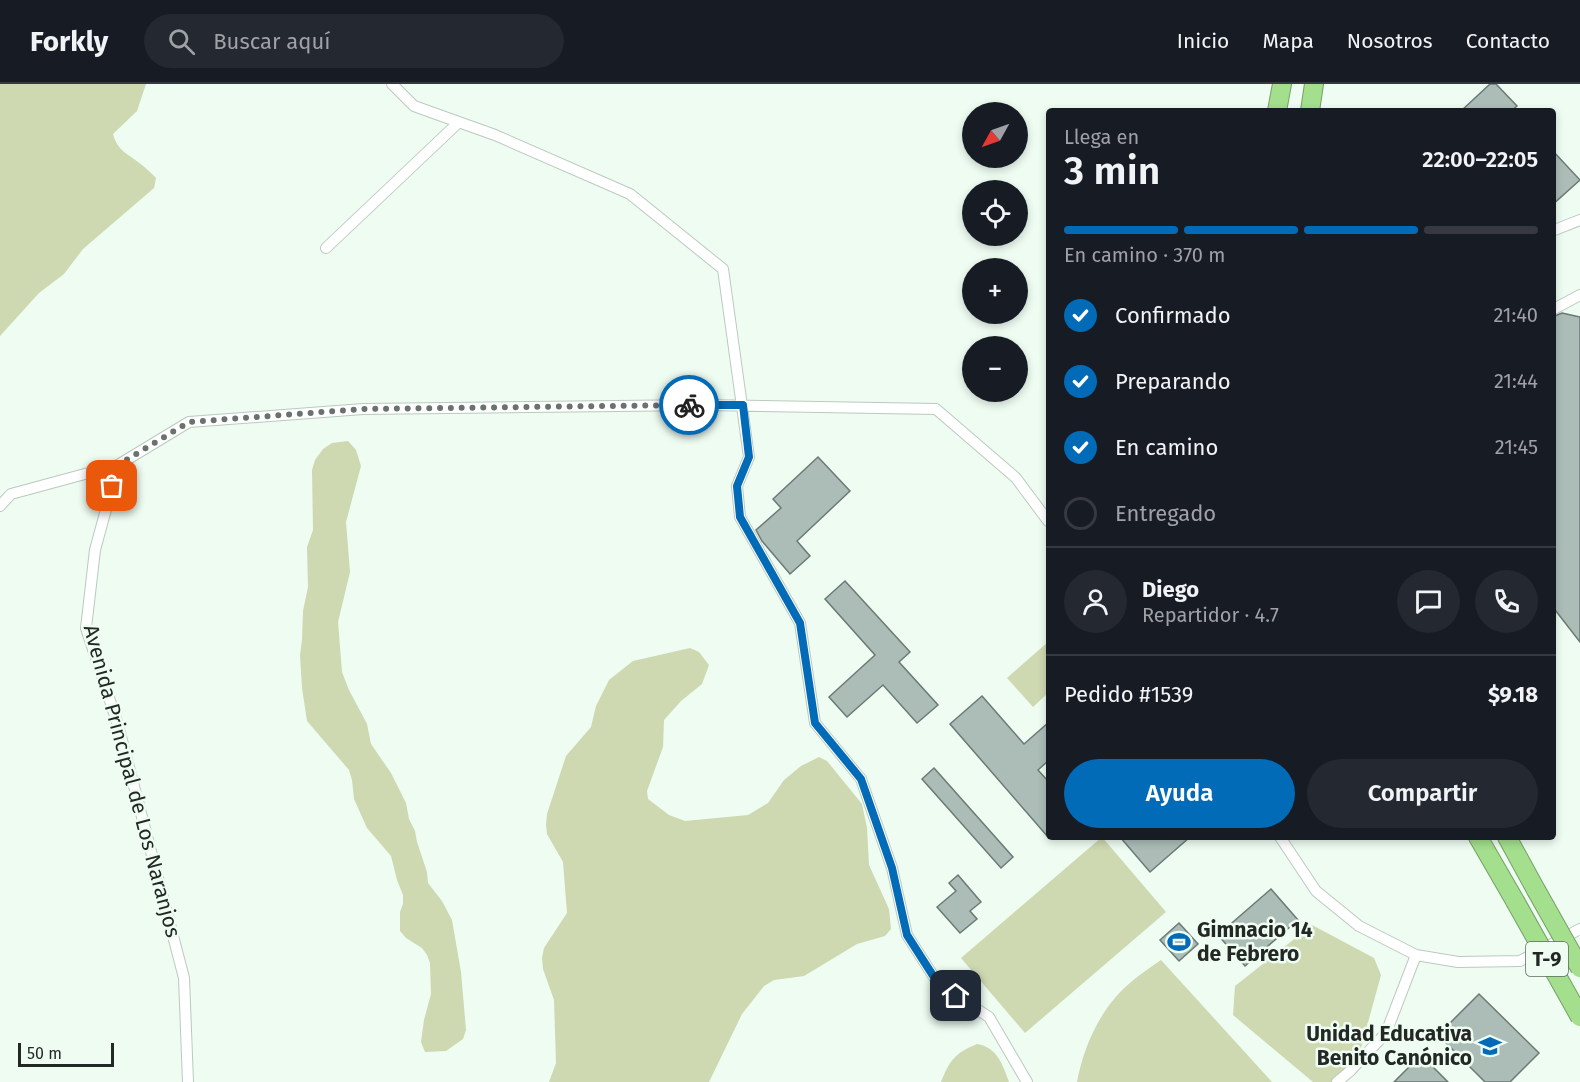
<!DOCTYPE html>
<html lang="es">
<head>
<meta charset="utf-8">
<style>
  :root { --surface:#171b24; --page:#242831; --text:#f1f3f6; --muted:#9ea1a6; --line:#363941; --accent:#026bb7 }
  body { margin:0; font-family:"Fira Sans",sans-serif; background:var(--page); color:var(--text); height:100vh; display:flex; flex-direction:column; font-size:22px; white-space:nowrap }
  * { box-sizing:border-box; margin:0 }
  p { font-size:20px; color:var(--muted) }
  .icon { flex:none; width:33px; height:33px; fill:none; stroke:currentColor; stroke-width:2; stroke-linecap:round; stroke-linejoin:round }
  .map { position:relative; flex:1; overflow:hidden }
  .side { position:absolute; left:1046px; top:24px; width:510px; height:732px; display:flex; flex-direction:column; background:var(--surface); border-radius:6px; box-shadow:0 3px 9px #0003 }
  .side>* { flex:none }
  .needle { width:39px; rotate:230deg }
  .fabs { position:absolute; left:962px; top:18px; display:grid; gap:12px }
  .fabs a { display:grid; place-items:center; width:66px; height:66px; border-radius:50%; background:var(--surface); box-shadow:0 3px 9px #0003; font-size:30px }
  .scale { position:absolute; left:18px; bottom:15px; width:96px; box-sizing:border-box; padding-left:6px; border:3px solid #232825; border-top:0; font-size:16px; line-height:21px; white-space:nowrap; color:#232825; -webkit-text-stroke:4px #eefcf2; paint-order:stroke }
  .pin { position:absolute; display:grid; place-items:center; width:51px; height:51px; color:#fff; margin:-26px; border-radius:12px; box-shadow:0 3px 9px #0006 }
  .courier { position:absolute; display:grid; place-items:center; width:60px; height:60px; margin:-30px; border:4px solid #026bb7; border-radius:50%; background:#fff; color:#222; box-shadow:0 2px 8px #0007 }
  .overview em { font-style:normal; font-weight:600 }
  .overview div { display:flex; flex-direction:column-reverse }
  .overview { display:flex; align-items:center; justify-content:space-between; height:102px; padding:0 18px }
  h1 { font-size:39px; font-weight:600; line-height:45px }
  .bar { display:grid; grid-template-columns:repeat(4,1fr); gap:9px 6px; align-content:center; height:72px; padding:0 18px }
  .bar i { height:8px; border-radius:4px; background:var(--line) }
  .bar .on { background:var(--accent) }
  .bar p { grid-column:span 4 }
  .line { display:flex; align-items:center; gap:15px; padding:0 18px; border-top:2px solid var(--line) }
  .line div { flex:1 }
  .round { display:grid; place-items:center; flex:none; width:63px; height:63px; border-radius:32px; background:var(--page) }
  ol { padding:0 18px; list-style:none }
  li { display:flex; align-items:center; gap:18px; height:66px }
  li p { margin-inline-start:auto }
  li .icon { padding:6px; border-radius:50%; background:var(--accent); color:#fff; stroke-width:4 }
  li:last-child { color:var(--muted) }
  li i { width:33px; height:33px; border:3px solid var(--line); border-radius:50% }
  .primary-button { display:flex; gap:12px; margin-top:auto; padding:12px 18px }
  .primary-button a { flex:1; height:69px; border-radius:36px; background:var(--accent); color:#fff; font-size:24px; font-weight:600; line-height:69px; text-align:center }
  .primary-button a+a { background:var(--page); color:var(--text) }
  header { display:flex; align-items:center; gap:36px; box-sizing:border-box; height:84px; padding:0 30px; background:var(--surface); border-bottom:2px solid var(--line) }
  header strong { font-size:28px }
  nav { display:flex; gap:33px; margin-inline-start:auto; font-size:21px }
  .search { width:420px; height:54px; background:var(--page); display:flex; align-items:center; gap:15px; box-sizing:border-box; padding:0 21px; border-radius:33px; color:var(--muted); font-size:22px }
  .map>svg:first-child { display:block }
  .green { fill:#ced8b1 }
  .building { fill:#acbdb8; stroke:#6b7a75; stroke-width:1.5 }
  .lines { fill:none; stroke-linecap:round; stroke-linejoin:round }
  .street-casing { stroke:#bbc9c0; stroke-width:12 }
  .highway-casing { stroke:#769f69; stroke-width:20 }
  .street { stroke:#fff; stroke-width:10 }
  .highway { stroke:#a3df8d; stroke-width:18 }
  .highway-bridge-casing { stroke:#769f69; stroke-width:20; stroke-linecap:butt }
  .highway-bridge { stroke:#a3df8d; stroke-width:18 }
  .done { stroke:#6a726d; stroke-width:6; stroke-dasharray:0 10.8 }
  .route { stroke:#026bb7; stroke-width:8 }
  .labels { text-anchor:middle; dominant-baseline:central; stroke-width:5; stroke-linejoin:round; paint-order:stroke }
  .shield { fill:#eefcf2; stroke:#606862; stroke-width:1.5 }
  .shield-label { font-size:20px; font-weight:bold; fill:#232825 }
  .street-label { font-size:21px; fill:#232825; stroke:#eefcf2 }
  .poi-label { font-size:21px; font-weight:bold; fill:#232825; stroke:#eefcf2; text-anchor:start }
</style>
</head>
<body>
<header>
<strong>Forkly</strong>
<div class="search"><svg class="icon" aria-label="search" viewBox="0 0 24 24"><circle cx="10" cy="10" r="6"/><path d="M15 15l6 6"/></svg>Buscar aquí</div>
<nav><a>Inicio</a><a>Mapa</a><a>Nosotros</a><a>Contacto</a></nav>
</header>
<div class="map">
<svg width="1580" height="998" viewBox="0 0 1580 998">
  <rect width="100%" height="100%" fill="#eefcf2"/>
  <!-- green -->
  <path class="green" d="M0 0H146L137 27 113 50C117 67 130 71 142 81 147 85 152 90 156 94L154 104 83 165 64 190 39 209 0 252Z
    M348 357 356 366 361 382 346 438 350 488 338 538 342 588 349 606 367 640 371 660 391 689 406 719 409 735 415 747 417 758 427 788 428 799 442 817 452 836 461 888 466 946 463 955 446 967 425 968 421 958 424 936 431 910 430 879 427 871 422 864 406 854 400 847V828L403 820V811L397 796 391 772 367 744 354 715 352 696 349 686 307 637 302 604 300 571 302 556 303 527 308 503 307 463 313 446 312 386 315 376 323 365 332 359Z
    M1048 558V609L1033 623 1007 594Z
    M690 564 699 568 709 581 702 600 681 617 664 636 663 663 647 707 648 715 669 731 685 737 748 731 768 719 784 696 801 682 819 673 827 677 862 720 867 744 869 781 889 825 891 845 885 852 857 860 804 892 774 896 764 902 742 930 709 998H549L556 979 554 916 543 885 542 874 544 864 567 829 563 778 547 750 546 741 547 730 566 672 591 643 596 622 609 596 633 577Z
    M1102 753 1166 828 1025 949 961 874Z
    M1312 841 1374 874 1381 891 1358 975 1332 998H1313L1233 931 1235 902Z
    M1161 876 1272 998H1077C1084 961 1101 923 1131 898 1140 890 1151 883 1161 876Z
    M977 960C997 963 1003 981 1009 998H941C950 976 955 969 977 960Z"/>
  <!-- building -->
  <path class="building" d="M1490 0H1496L1517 22 1511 27H1461Z
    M1552 66 1580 96 1552 121Z
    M1562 229 1580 233V558L1552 522V233Z
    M818 373 850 407 797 457 810 472 790 490 762 457 756 446 781 424 773 415Z
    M845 497 910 568 899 578 938 621 917 639 883 601 847 633 829 613 875 571 825 515Z
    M982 612 1024 660 1048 639V677L1038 686 1048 697V753L950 640Z
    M934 684 1013 773 1001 784 922 695Z
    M1120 753H1190L1150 788Z
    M958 791 981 818 970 827 977 835 960 849 937 823 956 807 949 799Z
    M1271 805 1298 836 1245 882 1218 851Z
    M1179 839 1198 860 1179 877 1160 856Z
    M1479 910 1539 969 1510 998H1485L1438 951Z
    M1421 971 1448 998H1394Z"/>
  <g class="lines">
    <!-- street casing -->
    <g class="street-casing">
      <path id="street" d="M392 0 414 22 495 51 630 110 723 185 749 373 737 402 740 433 800 539 815 639 861 695 892 784 907 851 939 901 989 933 1027 998
        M1552 147 1580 136
        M326 164 459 38
        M1552 226 1580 211
        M0 422 11 410 118 381
        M1280 753 1316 807 1359 842 1416 871 1458 878 1520 877 1580 845
        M188 998 184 894 118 641 86 544 95 466 118 381 189 338 363 325 703 321 936 325 1016 394 1048 437
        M1337 998 1349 988 1386 949 1416 871"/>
    </g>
    <!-- highway casing -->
    <g class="highway-casing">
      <path id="highway" d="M1277 27 1282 0
        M1310 27 1314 0
        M1478 753 1515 817
        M1507 753 1536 806"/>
    </g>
    <!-- street -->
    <use href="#street" class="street"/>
    <!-- highway -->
    <use href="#highway" class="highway"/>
    <!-- highway-bridge casing -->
    <g class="highway-bridge-casing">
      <path id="highway-bridge" d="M1536 806 1580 884
        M1515 817 1580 933"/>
    </g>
    <!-- highway-bridge -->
    <use href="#highway-bridge" class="highway-bridge"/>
  </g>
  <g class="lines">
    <!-- done -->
    <path class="done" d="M112 402 118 381 189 338 363 325 689 321"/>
    <!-- route -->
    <path class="route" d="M689 321H743L749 373 737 402 740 433 800 539 815 639 861 695 892 784 907 851 939 901 956 912"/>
  </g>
  <!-- icons -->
  <defs>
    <g id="stadium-bare" transform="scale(1.8)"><path d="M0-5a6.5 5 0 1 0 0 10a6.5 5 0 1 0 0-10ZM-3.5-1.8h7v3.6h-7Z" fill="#026bb7" stroke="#eefcf2" stroke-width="2.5" paint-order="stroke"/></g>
    <g id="school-bare" transform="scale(1.8)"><path d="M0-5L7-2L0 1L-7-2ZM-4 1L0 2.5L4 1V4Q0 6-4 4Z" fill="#026bb7" stroke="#eefcf2" stroke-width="2.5" paint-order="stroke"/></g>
  </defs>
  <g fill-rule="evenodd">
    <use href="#stadium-bare" x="1179" y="858"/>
    <use href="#school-bare" x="1490" y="962"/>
  </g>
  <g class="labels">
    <!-- shield labels -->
    <rect class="shield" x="1526" y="858" width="42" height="34" rx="4.5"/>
    <g class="shield-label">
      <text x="1547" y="875">T-9</text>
    </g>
    <!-- street labels -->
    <g class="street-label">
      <text transform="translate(132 697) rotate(75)">Avenida Principal de Los Naranjos</text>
    </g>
    <!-- poi labels -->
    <g class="poi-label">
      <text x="1197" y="846">Gimnacio 14<tspan x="1197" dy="24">de Febrero</tspan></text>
      <text x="1472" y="950" text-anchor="end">Unidad Educativa<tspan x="1472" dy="24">Benito Canónico</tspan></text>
    </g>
  </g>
</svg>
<div class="fabs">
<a><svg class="needle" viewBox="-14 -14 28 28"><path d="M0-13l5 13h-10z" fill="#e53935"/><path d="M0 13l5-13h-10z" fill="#9ea1a6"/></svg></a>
<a><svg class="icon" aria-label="locate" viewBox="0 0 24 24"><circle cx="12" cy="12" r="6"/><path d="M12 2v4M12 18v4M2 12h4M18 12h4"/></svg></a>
<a>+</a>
<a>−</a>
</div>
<div class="scale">50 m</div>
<div class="pin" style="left:112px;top:402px;background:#ea580c"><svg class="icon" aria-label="bag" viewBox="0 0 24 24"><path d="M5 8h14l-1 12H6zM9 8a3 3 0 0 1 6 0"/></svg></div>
<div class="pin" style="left:956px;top:912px;background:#1f2937"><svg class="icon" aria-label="home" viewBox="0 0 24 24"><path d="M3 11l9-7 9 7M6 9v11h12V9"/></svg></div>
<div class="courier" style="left:689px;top:321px"><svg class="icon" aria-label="bike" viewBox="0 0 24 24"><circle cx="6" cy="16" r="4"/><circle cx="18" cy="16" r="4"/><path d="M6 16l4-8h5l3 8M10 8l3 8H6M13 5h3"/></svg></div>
<section class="side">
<div class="overview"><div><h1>3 min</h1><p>Llega en</p></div><em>22:00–22:05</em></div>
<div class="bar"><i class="on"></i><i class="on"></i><i class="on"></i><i></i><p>En camino · 370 m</p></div>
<ol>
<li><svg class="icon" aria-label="check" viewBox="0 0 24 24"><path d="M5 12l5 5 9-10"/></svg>Confirmado<p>21:40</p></li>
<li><svg class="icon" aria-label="check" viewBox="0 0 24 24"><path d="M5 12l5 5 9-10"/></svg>Preparando<p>21:44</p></li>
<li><svg class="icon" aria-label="check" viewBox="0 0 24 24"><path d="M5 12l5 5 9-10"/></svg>En camino<p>21:45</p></li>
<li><i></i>Entregado</li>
</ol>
<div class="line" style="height:108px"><a class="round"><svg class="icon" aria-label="person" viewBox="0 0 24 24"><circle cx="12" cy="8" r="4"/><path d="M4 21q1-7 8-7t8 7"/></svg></a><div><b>Diego</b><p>Repartidor · 4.7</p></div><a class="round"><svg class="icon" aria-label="chat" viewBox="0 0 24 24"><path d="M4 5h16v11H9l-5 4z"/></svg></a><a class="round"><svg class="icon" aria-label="phone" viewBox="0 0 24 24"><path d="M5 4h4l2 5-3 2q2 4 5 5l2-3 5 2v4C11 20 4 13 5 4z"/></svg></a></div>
<div class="line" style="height:78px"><div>Pedido #1539</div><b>$9.18</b></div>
<div class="primary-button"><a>Ayuda</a><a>Compartir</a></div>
</section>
</div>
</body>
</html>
